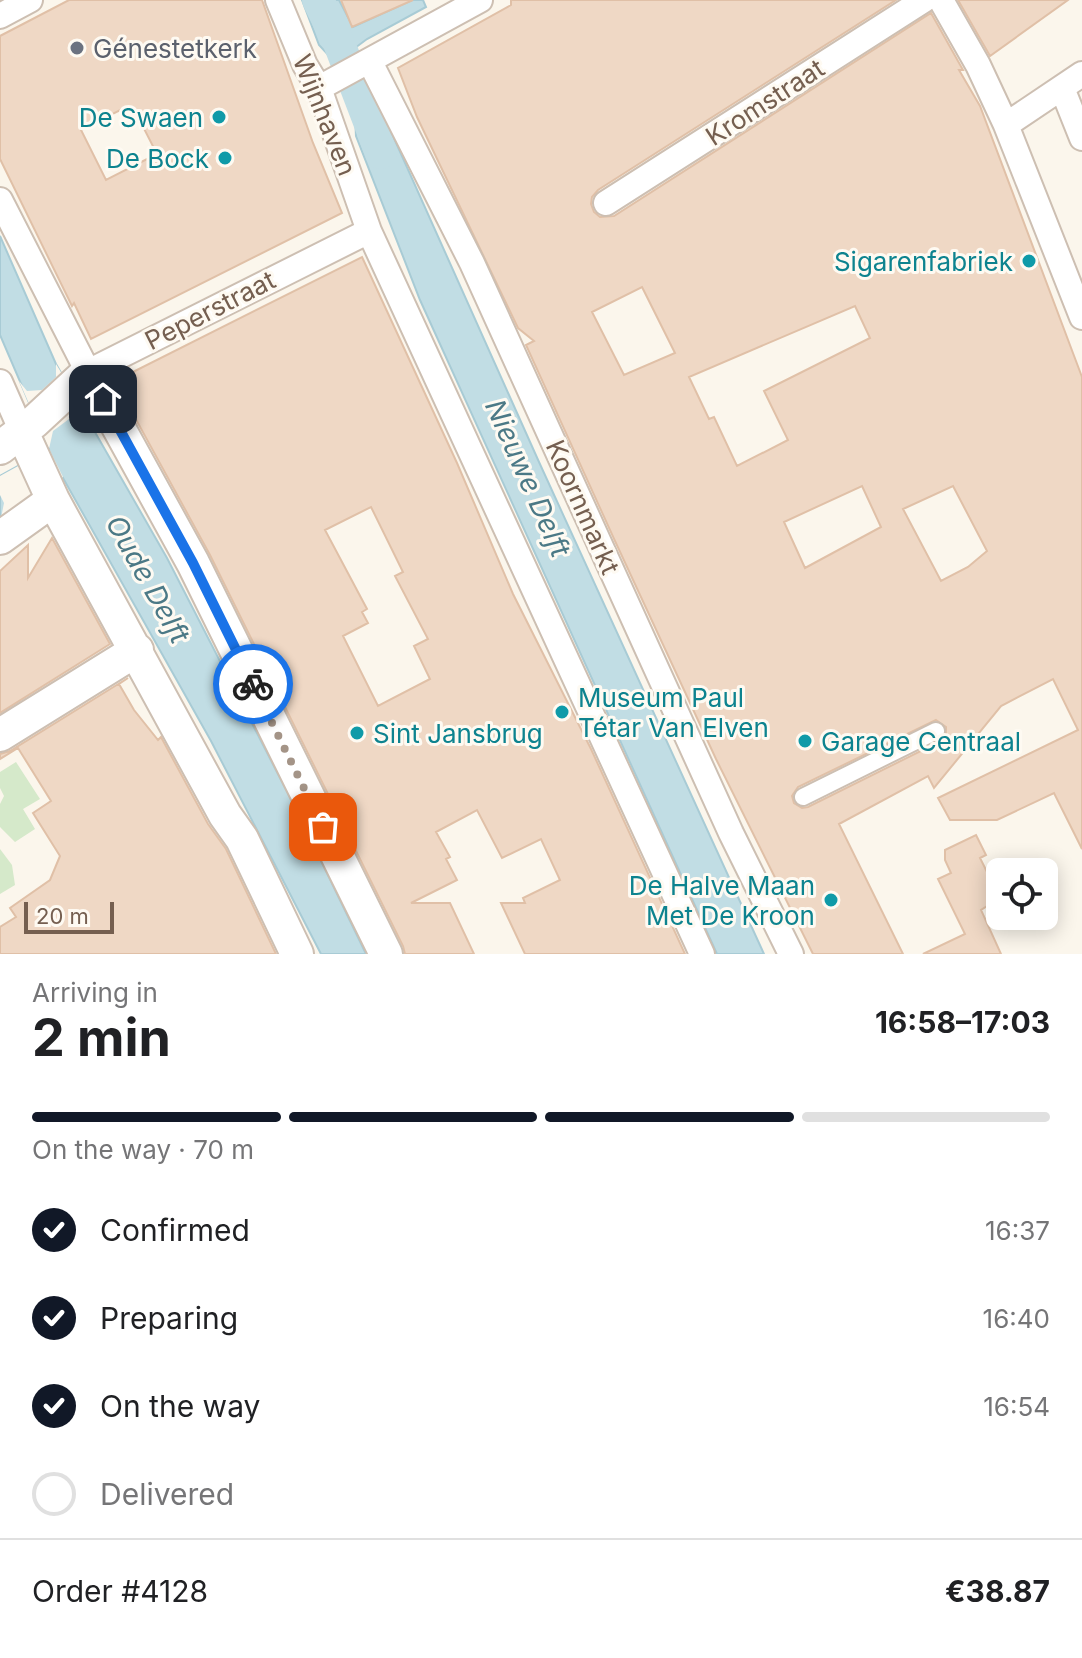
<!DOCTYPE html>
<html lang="en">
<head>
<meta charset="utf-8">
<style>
  :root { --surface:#fff; --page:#f2f2f2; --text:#202124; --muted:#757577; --line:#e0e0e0; --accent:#111827 }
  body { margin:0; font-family:Inter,sans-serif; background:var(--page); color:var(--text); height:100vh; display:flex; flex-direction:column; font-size:30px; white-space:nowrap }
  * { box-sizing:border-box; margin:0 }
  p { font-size:26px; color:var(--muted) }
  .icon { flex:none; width:44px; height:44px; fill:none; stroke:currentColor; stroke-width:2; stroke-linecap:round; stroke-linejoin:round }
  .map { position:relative; height:954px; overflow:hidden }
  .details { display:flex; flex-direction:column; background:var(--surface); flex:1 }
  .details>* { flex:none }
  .tools { position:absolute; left:986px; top:858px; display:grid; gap:16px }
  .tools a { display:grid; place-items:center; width:72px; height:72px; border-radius:12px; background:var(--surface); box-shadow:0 4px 20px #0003; font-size:40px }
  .scale { position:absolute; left:24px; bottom:20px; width:90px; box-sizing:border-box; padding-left:8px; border:4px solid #755f50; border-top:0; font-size:22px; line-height:28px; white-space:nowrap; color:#755f50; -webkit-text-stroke:6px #fefaf2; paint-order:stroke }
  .pin { position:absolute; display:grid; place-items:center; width:68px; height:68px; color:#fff; margin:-34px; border-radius:16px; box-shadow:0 4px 12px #0006 }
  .courier { position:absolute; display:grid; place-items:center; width:80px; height:80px; margin:-40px; border:6px solid #1a73e8; border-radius:50%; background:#fff; color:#222; box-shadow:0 2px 10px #0007 }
  .head em { font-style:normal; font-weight:700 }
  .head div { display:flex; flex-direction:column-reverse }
  .head { display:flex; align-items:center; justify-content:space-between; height:136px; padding:0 32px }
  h1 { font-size:52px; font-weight:700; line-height:60px }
  .bar { display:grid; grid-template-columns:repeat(4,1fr); gap:12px 8px; align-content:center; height:96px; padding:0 32px }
  .bar i { height:10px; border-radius:6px; background:var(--line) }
  .bar .on { background:var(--accent) }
  .bar p { grid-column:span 4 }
  .line { display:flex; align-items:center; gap:20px; padding:0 32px; border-top:2px solid var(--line) }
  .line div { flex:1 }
  ol { padding:0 32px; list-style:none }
  li { display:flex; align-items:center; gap:24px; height:88px }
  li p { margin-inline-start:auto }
  li .icon { padding:8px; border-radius:50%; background:var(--accent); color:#fff; stroke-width:4 }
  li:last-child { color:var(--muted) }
  li i { width:44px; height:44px; border:4px solid var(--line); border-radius:50% }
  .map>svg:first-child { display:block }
  .green { fill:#d5e9ca }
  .water { fill:#c1dde4; stroke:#a8cbd5; stroke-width:2 }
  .pier { fill:#fbf6ec }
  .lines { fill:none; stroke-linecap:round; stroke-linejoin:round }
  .canal { stroke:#c1dde4; stroke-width:32 }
  .building { fill:#efd8c5; stroke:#e0c0a7; stroke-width:2; fill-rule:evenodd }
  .service-casing { stroke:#cdbfb2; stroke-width:20 }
  .pedestrian-casing { stroke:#cdbfb2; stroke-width:28 }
  .minor-casing { stroke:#cdbfb2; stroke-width:36 }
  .service { stroke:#fff; stroke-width:16 }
  .pedestrian { stroke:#fff; stroke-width:24 }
  .minor { stroke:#fff; stroke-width:32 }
  .done { stroke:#a49487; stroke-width:8; stroke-dasharray:0 14.4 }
  .route { stroke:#1a73e8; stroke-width:10 }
  .worship-dot { fill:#6b7280; stroke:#fefaf2; stroke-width:3 }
  .culture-dot { fill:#0f9aa8; stroke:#fefaf2; stroke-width:3 }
  .labels { text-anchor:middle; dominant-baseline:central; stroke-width:6; stroke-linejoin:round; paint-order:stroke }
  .worship-label { font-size:26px; fill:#5b616d; stroke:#fefaf2; text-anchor:start }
  .street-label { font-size:26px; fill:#755f50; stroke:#fefaf2 }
  .culture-label { font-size:26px; fill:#0d838f; stroke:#fefaf2; text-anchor:end }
  .water-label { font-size:28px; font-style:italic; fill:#4b7986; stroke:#fefaf2 }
</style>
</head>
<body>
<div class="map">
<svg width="1082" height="954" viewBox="0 0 1082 954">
  <rect width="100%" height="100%" fill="#fbf6ec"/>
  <!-- green -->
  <path class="green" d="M16 762 40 799 23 809 35 829 15 842 0 827V804L4 796 0 788V772Z
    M0 849 12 865 15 885 0 894Z"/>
  <!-- water -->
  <path class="water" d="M302 0H339L353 27 412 0H423L426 7 367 39 351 51 332 59 319 45Z
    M374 107 393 136 539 462 764 954H717L420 300 356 136 355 116Z
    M0 236 56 364 167 558 298 813 366 954H321L211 741 63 478 0 523V476L49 449 0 335Z"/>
  <!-- pier -->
  <path class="pier" d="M56 364 90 420 69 419 53 431 49 449 63 477 0 523 4 503 0 495V476L49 449 19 381 27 391 42 390 56 377Z"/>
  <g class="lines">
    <!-- canal -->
    <path class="canal" d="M318 0 339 43 381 153"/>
  </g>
  <!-- building -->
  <path class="building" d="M69 0H262L313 143 342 213 91 339 74 303 72 306 0 159V36ZM126 107 130 114 135 111 157 154 106 180 81 130Z
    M341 0H413L352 27Z
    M511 0H896L598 190 592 197 591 204 594 212 600 217 614 216 931 13 963 70H959L980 106 1082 377V849L1054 793 997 820H950L938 798 1078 730 1053 679 1001 706 934 788 928 776 839 824 903 954H813L716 759 615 541 526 345 534 341 518 328 417 117 398 68 511 5ZM642 287 675 353 624 375 592 312ZM855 306 870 338 764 391 788 440 737 466 714 417 709 419 689 377ZM862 486 881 527 805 568 784 522ZM953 486 987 551 968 567 941 581 903 509ZM936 720 946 727V736L941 741 808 807 802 808 794 803 792 796 798 787Z
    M958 0H1068L990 56Z
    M362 257 457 463 513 594 591 749 685 954H525L501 903H525L523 898 560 880 541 839 502 858 477 810 436 832 450 857 446 859 457 880 411 903H450L474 954H405L403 946 210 555 115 381ZM371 507 403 572 395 576 428 639 414 646 430 679 378 706 343 636 368 623 362 612 367 609 325 530Z
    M52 538 110 644 0 713V571L28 545V578Z
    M128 678 119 684 134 710 158 740 161 737 208 824 226 849 276 954H0V927L16 917 10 908 50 880 60 856 33 813 51 801 18 748 0 759V754L10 751Z
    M976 835 986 855 980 858 1000 898 981 910 1001 954H923L965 934 938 879 951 873 945 860V850Z"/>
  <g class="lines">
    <!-- service casing -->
    <g class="service-casing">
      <path id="service" d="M803 797 936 731"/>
    </g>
    <!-- pedestrian casing -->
    <g class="pedestrian-casing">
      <path id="pedestrian" d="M278 0 305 65 319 88 369 231 702 954
        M941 0 978 65 1006 125 1082 317
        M0 16 30 0
        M370 62 472 263 731 833 791 954
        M319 88 480 0
        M1062 88 1082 138
        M1006 125 1082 74
        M0 200 88 372 369 231
        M606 203 924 0
        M0 382 22 432"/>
    </g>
    <!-- minor casing -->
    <g class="minor-casing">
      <path id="minor" d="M22 432 53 500 225 815 242 839 297 954
        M0 448 34 422 88 372 193 563 386 954
        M0 538 53 500
        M0 735 137 650"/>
    </g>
    <!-- service -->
    <use href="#service" class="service"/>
    <!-- pedestrian -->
    <use href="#pedestrian" class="pedestrian"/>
    <!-- minor -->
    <use href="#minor" class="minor"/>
  </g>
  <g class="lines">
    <!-- done -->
    <path class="done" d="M253 684 323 827"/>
    <!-- route -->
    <path class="route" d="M103 399 193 563 253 684"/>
  </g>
  <!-- markers -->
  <circle class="worship-dot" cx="77" cy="48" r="8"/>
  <g class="culture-dot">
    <circle cx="219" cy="117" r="8"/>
    <circle cx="225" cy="158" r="8"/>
    <circle cx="1029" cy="261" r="8"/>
    <circle cx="562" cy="712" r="8"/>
    <circle cx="357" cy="733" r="8"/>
    <circle cx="805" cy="741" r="8"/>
    <circle cx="831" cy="900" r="8"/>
  </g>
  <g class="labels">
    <!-- worship labels -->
    <g class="worship-label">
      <text x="93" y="48">Génestetkerk</text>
    </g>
    <!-- street labels -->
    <g class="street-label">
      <text transform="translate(765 102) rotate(-33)">Kromstraat</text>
      <text transform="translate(325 115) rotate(68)">Wijnhaven</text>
      <text transform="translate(210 310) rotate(-27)">Peperstraat</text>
      <text transform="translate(583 507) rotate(66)">Koornmarkt</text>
    </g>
    <!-- culture labels -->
    <g class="culture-label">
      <text x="203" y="117">De Swaen</text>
      <text x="209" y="158">De Bock</text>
      <text x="1013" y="261">Sigarenfabriek</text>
      <text x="578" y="697" text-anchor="start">Museum Paul<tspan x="578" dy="30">Tétar Van Elven</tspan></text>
      <text x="373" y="733" text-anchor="start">Sint Jansbrug</text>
      <text x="821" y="741" text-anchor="start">Garage Centraal</text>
      <text x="815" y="885">De Halve Maan<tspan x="815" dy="30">Met De Kroon</tspan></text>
    </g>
    <!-- water labels -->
    <g class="water-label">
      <text transform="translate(528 478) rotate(66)">Nieuwe Delft</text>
      <text transform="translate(148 579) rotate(61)">Oude Delft</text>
    </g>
  </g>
</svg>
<div class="tools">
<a><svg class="icon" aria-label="locate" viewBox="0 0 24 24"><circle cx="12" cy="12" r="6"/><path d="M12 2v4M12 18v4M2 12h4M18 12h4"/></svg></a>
</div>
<div class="scale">20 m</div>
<div class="pin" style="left:323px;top:827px;background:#ea580c"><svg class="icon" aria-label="bag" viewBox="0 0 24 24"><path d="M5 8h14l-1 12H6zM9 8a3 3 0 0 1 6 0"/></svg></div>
<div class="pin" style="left:103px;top:399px;background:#1f2937"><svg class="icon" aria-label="home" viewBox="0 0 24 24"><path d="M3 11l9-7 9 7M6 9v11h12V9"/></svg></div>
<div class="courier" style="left:253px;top:684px"><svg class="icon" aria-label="bike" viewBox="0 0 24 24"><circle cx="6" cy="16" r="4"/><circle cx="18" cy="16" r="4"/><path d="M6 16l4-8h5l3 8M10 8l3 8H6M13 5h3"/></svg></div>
</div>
<section class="details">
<div class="head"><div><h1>2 min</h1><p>Arriving in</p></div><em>16:58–17:03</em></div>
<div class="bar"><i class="on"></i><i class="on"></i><i class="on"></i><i></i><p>On the way · 70 m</p></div>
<ol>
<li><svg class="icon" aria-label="check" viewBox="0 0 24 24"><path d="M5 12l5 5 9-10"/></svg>Confirmed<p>16:37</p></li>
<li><svg class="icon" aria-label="check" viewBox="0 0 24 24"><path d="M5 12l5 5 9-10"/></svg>Preparing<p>16:40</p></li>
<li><svg class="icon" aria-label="check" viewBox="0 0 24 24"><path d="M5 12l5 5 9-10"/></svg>On the way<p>16:54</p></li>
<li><i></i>Delivered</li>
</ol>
<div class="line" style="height:104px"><div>Order #4128</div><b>€38.87</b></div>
</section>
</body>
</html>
